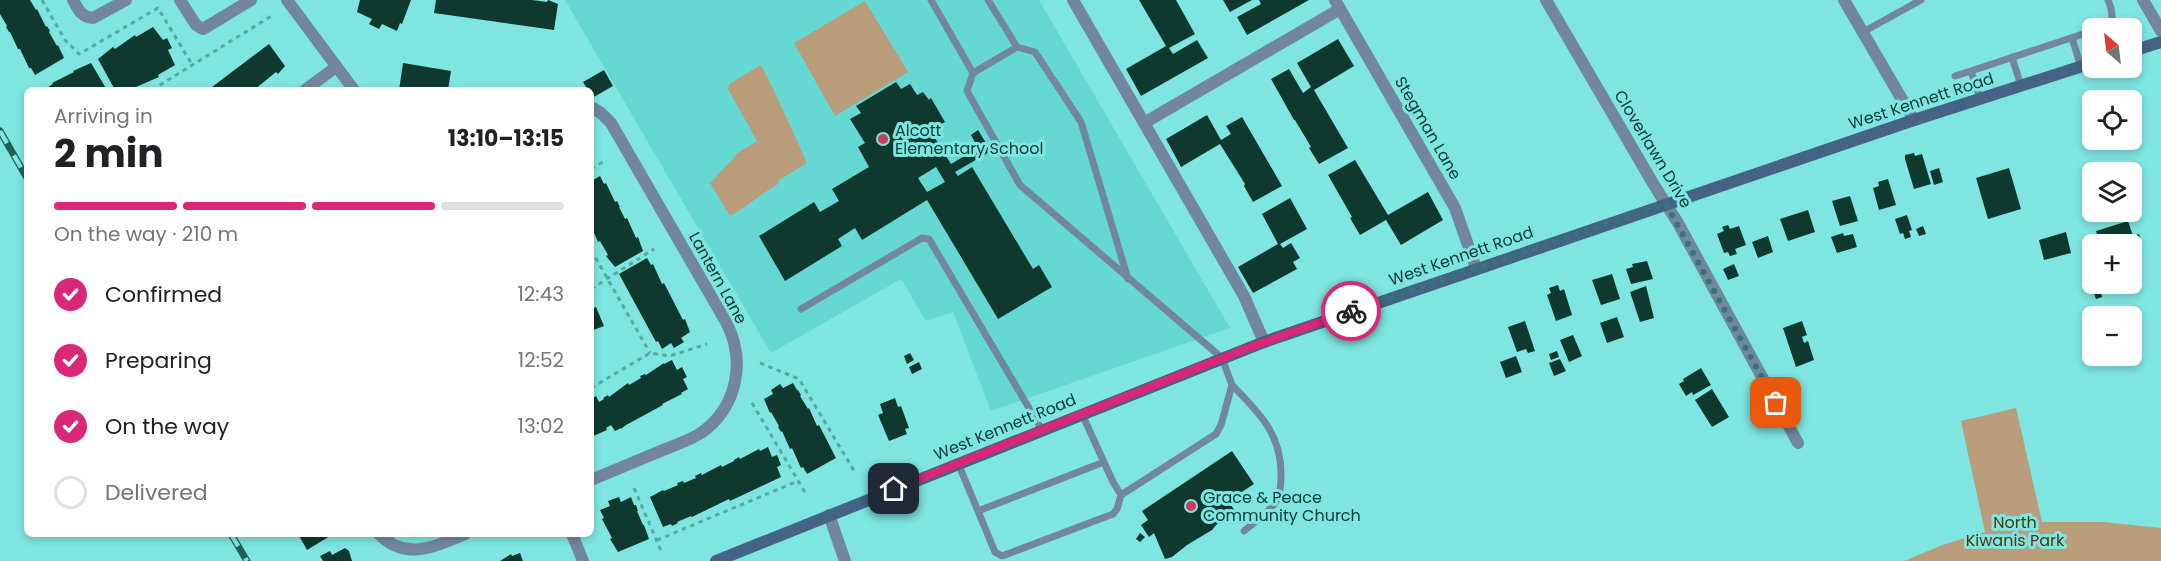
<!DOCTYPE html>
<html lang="en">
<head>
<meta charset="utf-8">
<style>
  :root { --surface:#fff; --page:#f6f6f6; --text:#202124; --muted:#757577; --line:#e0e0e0; --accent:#db2777 }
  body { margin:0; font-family:Poppins,sans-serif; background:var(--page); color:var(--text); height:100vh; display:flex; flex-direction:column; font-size:22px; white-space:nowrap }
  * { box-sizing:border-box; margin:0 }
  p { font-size:20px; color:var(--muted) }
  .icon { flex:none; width:33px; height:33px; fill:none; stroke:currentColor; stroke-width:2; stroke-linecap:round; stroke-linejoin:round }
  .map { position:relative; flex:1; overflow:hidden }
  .panel { position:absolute; left:24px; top:87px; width:570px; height:450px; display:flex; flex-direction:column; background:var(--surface); border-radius:9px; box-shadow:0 3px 9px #0003 }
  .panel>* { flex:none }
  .needle { width:39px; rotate:332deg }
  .controls { position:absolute; left:2082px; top:18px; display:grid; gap:12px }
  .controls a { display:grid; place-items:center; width:60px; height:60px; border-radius:9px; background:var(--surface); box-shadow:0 3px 9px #0003; font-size:30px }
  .pin { position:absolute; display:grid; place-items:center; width:51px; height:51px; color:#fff; margin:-26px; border-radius:12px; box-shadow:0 3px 9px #0006 }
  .courier { position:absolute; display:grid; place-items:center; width:60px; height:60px; margin:-30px; border:4px solid #db2777; border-radius:50%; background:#fff; color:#222; box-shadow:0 2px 8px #0007 }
  .summary em { font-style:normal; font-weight:700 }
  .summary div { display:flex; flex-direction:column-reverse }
  .summary { display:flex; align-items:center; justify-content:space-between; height:102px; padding:0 30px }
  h1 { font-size:39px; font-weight:700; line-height:45px }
  .bar { display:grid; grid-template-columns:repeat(4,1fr); gap:9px 6px; align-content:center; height:72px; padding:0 30px }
  .bar i { height:8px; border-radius:4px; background:var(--line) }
  .bar .on { background:var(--accent) }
  .bar p { grid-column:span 4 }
  ol { padding:0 30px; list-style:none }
  li { display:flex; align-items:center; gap:18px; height:66px }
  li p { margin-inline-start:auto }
  li .icon { padding:6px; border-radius:50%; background:var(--accent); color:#fff; stroke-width:4 }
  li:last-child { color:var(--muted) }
  li i { width:33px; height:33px; border:3px solid var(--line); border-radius:50% }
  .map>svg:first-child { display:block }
  .built { fill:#66d8d4 }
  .green { fill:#ba9d7a }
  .building { fill:#0f392e; fill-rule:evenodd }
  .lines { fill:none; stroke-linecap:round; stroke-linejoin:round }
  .path { stroke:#56a9a5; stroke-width:3; stroke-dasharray:4.5 4.5; stroke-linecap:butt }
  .lane { stroke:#72879f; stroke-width:7 }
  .street { stroke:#72879f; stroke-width:12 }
  .secondary { stroke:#446385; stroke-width:12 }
  .rail-casing { stroke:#235d5a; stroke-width:7 }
  .rail { stroke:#7ee5e0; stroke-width:4.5; stroke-dasharray:14; stroke-linecap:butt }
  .done { stroke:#347673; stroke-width:6; stroke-dasharray:0 10.8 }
  .route { stroke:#db2777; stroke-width:8 }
  .poi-dot { fill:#cc3c5e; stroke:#7ee5e0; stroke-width:2 }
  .labels { text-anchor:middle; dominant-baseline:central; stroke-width:6; stroke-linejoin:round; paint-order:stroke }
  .street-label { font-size:16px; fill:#0c3a38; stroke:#7ee5e0 }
  .poi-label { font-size:16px; fill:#0c3a38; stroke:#7ee5e0; text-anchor:start }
  .park-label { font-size:16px; fill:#52350a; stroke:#7ee5e0 }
</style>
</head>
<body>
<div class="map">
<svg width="2161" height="561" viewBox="0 0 2161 561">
  <rect width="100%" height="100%" fill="#7ee5e0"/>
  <!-- built -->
  <path class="built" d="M565 0H1039L1230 328 991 411 953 312 926 321 901 279 771 353Z"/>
  <!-- green -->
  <path class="green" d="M865 1 908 72 835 116 794 43Z
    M761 65C778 97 792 130 807 163L779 180 777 185C760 194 747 207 730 216L710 183 734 158 736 154 757 141 728 89 729 84Z
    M2016 408 2042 522H2103L2161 528V561H1904L1945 544 1985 532 1961 421Z"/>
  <!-- building -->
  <path class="building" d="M0 0H30L36 10 37 9 46 27 47 26 50 31 49 32 57 46 58 45 64 58 35 75 31 68H29L20 49H18L10 32H9L6 27 7 26 0 14Z
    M360 0H411L402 24 400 23 397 31 382 24 379 29 369 24 372 19 357 12Z
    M436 0H532L547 2 548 0 558 4 554 30 434 13Z
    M1139 0H1176L1195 34 1169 48 1173 54 1197 40 1208 58 1141 96 1126 69 1166 46Z
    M1223 0H1252L1230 12Z
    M1259 0H1309L1247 35 1237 17 1261 4Z
    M153 27 163 40 167 38 172 48 168 50 175 65 158 75 159 77 136 87 135 90H115L98 59 113 47 115 49 135 35 136 37Z
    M1338 39 1354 66 1314 90 1348 148 1319 164 1309 148 1311 147 1295 120H1294L1271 79 1289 69 1303 93 1311 87 1297 63Z
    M269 44 285 66 278 74 276 72 254 90H208Z
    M91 63 107 90H43L53 84 52 83 74 72 73 71Z
    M403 63 451 71 448 90H399Z
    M604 70 613 86 592 98 591 90H588L583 82Z
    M896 82 901 89 910 84 917 95 923 92 929 100 931 98 945 122 930 130 951 164 978 148 971 135 978 130 991 151 955 172 958 176 972 167 1033 269 1039 265 1052 287 998 319 927 200 862 240 855 228 838 239 842 246 785 281 759 236 814 202 820 212 839 201 832 189 869 167 858 147 865 143 850 119 861 113 856 106ZM936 167 945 182 927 192 918 178Z
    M1207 115 1221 140 1231 134 1226 126 1242 117 1282 186 1253 202 1244 186 1245 184 1220 144 1181 167 1166 139Z
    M1914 153 1915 156 1922 154 1931 184 1914 189 1905 159V155Z
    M1355 160 1388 215 1428 192 1443 220 1401 245 1386 220 1360 235 1350 218 1352 217 1328 175Z
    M1939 168 1943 182 1934 185 1930 171Z
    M2009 168 2021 209 1988 219 1976 178Z
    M600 176 604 184 606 183 615 202 617 201 620 207H619L625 219 627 218 636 238 638 237 643 251 615 267 606 256 608 255 600 241 598 242 591 226V181Z
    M1888 179 1896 205 1879 210 1873 188 1879 186 1878 182Z
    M1850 196 1858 221 1840 226 1832 201Z
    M1290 198 1307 229 1280 244 1283 248 1291 243 1300 258 1293 262 1297 269 1253 293 1238 267 1278 244 1262 214Z
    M1808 210 1815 232 1788 241 1780 219Z
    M1907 215 1912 230 1909 231 1911 237 1905 239 1903 233 1900 234 1895 219Z
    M2128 221 2133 236 2139 234 2141 240 2127 244H2100L2096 231Z
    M1728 225 1730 229 1739 226 1746 245 1735 249 1737 254 1730 256 1728 252 1724 253 1717 234 1724 231 1722 227Z
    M1923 226 1926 234 1919 236 1916 229Z
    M2066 232 2071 253 2044 260 2039 240Z
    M1843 233 1844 236 1853 234 1857 247 1837 253 1831 237Z
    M1768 236 1773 252 1758 258 1752 242Z
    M647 258 651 265 653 264 662 284 664 283 683 320 685 319 690 332 681 338 684 342 674 348 671 343 662 349 658 341 656 342 619 274Z
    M1647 261 1653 279 1631 284 1626 269 1633 267 1632 264Z
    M1734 264 1739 276 1728 280 1723 269Z
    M2092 267V284H2099L2102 297 2096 299 2094 293 2090 294 2083 270Z
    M1612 274 1620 299 1601 305 1592 280Z
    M1558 285 1560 291 1564 289 1572 315 1556 321 1547 295 1551 293 1549 288Z
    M1646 286 1654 318 1640 322 1630 292Z
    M596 307 604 326 591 331V309Z
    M1617 317 1624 337 1607 343 1600 323Z
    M1525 321 1535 351 1528 353 1526 349 1517 352 1508 327Z
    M1802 321 1807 335 1802 337 1804 343 1808 341 1814 360 1796 367 1783 328Z
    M1573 335 1582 356 1569 362 1560 340Z
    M1557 351 1559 357 1551 360 1549 354Z
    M910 353 914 360 907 364 904 356Z
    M1516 356 1522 372 1506 378 1500 362Z
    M1560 359 1566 371 1554 376 1549 363Z
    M672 360 677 370 682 367 687 377 683 379 688 389 681 393 682 394 662 404 663 405 626 425 621 429V428L615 431 611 425 606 428 607 430 591 437V399L596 396 599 402 604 399 603 398 608 395 609 397 628 383 629 385 641 378 640 376 645 374 646 375 664 363V364Z
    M919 362 922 369 912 374 909 367Z
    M1701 368 1711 385 1693 395 1692 392 1686 396 1679 384 1684 381 1683 379Z
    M793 383 797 390H798L801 395 800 396 808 409 809 408 817 426 819 425 836 458 807 474 803 467 801 468 792 448 790 449 782 431 781 432 778 427 779 426 771 412 770 413 764 399 773 394 771 390 780 384 783 388Z
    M1712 389 1729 417 1712 427 1695 400Z
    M895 398 898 407 901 406 909 428 905 429 907 434 889 441 878 415 883 413 880 404Z
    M768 447 772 457 777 455 781 465 777 467 781 477 730 501 729 499 692 517 691 516 677 522 678 523 672 526 671 524 663 527 650 497 663 490 664 491 678 485 677 483 683 481 684 483 696 478 695 476 701 473 702 475 721 465 722 467 734 461V460L739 457 740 459 759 449 760 451Z
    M1232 451 1254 484 1228 501 1235 511 1216 525 1212 530 1187 545 1172 557 1165 559 1154 533 1149 537 1141 525 1148 520 1142 511Z
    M619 497 621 502 631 497 634 505H636L638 511H637L643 525H644L649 539 618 552 610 539 612 538 602 519 604 518 600 510 610 506 608 501Z
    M1140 533 1145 537 1140 542 1136 539Z
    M298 534H329L330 536 307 550Z
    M345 548 349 551 352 561H323L320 556 330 551 332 555Z
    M520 553 523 561H500L511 554 512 556Z"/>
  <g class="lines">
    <!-- path -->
    <path class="path" d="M42 0 65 40 79 54 158 8 193 66
      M152 90 273 15
      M591 169 603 162
      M591 250 650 353
      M591 289 654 249
      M760 363 799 379 856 474
      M591 388 650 353 670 356 707 344
      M752 403 806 494
      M634 488 662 553
      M657 540 798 481"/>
    <!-- lane -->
    <path class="lane" d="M931 0 973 73
      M988 0 1017 47
      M2101 28 2113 25 2111 8 2108 0
      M1863 32 1921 0
      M2072 38 2081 67
      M2012 57 2021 86
      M1955 76 1971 71
      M1980 98 1971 71 2092 31
      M801 309 922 238 929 239 1042 430
      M1232 385C1259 413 1282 434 1281 476 1281 485 1280 496 1275 503 1267 514 1253 523 1244 531
      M1082 414 1113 482 1121 495
      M958 463 995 552 1002 556 1113 514 1117 509 1121 495 1216 434 1221 425 1232 385 1222 358 1020 185 967 91 973 73 1017 47 1035 52 1081 122 1128 279
      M978 511 1104 462"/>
    <!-- street -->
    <path class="street" d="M73 0C78 9 81 17 93 18L126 0
      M180 0 196 25 203 29 251 0
      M287 0 354 90
      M1073 0 1244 296 1264 342
      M1335 0 1455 208 1476 268
      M1546 0 1654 185 1678 223 1798 443
      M1844 0 1914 120
      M2143 0 2161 31
      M305 90 336 67
      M591 107 601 113 611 123 726 322C746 360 738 407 701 433 690 440 676 445 663 450 639 460 615 470 591 480
      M1144 123 1340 9
      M829 515 845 561
      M379 534C405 561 434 547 465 534
      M572 534 583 561"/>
    <!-- secondary -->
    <path class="secondary" d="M2132 51 2161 42
      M716 561 1264 342 1914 120 2092 63"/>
    <!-- rail casing -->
    <g class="rail-casing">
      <path id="rail" d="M0 131 27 178
        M231 534 247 561"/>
    </g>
    <!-- rail -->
    <use href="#rail" class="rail"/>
  </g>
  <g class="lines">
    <!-- done -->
    <path class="done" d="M1351 311 1666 204 1776 403"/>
    <!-- route -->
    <path class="route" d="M894 489 1243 350 1351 311"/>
  </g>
  <!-- markers -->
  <g class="poi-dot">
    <circle cx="883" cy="139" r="6"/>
    <circle cx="1191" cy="506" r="6"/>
  </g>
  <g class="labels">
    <!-- street labels -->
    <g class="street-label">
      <text transform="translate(1921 101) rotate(-18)">West Kennett Road</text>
      <text transform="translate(1428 128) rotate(60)">Stegman Lane</text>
      <text transform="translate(1653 149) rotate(59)">Cloverlawn Drive</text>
      <text transform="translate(1461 256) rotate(-19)">West Kennett Road</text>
      <text transform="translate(718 278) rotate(61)">Lantern Lane</text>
      <text transform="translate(1005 427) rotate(-22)">West Kennett Road</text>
    </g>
    <!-- poi labels -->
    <g class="poi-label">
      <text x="895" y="130">Alcott<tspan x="895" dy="18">Elementary School</tspan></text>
      <text x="1203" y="497">Grace &amp; Peace<tspan x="1203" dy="18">Community Church</tspan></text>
    </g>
    <!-- park labels -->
    <g class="park-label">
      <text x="2015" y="522">North<tspan x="2015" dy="18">Kiwanis Park</tspan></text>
    </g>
  </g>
</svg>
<div class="controls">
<a><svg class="needle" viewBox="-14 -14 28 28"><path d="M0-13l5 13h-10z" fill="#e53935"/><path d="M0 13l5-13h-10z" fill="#757577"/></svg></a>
<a><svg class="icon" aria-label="locate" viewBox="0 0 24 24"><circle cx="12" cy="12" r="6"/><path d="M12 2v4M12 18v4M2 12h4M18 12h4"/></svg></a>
<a><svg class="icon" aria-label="layers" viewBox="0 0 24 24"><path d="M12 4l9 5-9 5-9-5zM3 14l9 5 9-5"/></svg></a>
<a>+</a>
<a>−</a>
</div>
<div class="pin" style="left:1776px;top:403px;background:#ea580c"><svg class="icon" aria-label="bag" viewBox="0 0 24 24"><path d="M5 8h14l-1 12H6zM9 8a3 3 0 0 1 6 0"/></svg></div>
<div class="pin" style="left:894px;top:489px;background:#1f2937"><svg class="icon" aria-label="home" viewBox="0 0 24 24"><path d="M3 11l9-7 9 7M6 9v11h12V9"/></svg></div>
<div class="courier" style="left:1351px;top:311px"><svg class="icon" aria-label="bike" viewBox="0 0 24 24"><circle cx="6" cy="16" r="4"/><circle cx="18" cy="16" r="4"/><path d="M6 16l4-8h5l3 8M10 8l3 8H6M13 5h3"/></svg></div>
<section class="panel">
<div class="summary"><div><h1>2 min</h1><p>Arriving in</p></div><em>13:10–13:15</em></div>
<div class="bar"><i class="on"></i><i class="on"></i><i class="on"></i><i></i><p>On the way · 210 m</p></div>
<ol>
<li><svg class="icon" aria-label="check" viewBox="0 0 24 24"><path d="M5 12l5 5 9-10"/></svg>Confirmed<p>12:43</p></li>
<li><svg class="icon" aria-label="check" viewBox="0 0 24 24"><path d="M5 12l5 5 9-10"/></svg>Preparing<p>12:52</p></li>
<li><svg class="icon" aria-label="check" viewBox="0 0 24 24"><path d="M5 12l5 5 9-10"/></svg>On the way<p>13:02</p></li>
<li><i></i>Delivered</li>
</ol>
</section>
</div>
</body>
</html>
